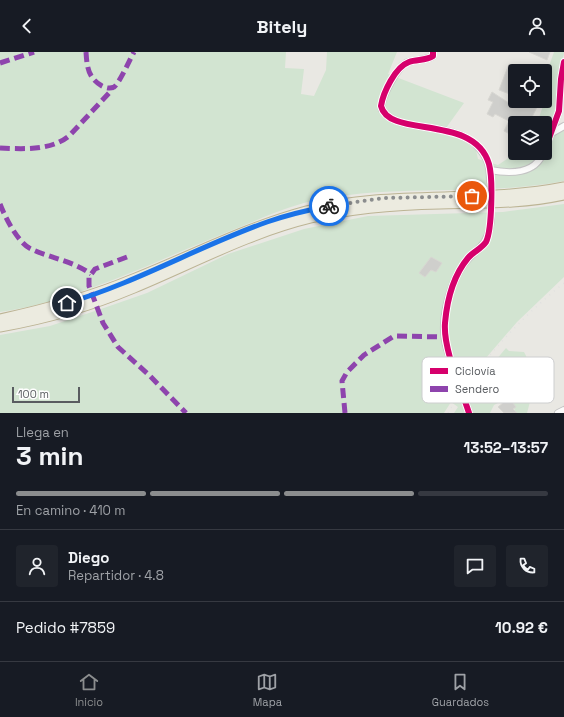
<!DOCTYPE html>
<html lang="es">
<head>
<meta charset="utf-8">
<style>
  :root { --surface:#171b24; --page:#20242c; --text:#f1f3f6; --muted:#9ea1a6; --line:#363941; --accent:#8b8d8e }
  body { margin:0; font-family:"Space Grotesk",sans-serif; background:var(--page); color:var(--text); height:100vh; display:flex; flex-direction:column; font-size:15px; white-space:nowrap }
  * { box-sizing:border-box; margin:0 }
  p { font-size:13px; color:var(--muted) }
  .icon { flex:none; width:22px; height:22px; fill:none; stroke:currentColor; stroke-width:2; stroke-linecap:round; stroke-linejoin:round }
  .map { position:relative; height:361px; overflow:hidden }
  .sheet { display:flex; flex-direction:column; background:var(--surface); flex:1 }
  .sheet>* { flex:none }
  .tools { position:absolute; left:508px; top:12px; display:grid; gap:8px }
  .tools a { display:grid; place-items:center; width:44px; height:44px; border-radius:4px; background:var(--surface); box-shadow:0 2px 10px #0003; font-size:20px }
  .scale { position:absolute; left:12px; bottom:10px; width:68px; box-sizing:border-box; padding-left:4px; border:2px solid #595c60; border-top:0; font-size:11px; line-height:14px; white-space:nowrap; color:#595c60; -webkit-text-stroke:3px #fff; paint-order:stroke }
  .pin { position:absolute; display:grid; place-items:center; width:34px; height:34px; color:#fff; margin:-17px; border:2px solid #fff; border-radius:50%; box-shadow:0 1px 4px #0007 }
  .courier { position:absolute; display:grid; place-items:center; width:40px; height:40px; margin:-20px; border:3px solid #1a73e8; border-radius:50%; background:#fff; color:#222; box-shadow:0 1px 5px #0007 }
  .overview em { font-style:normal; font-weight:700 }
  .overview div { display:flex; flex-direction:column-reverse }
  .overview { display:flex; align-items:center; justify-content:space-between; height:68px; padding:0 16px }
  h1 { font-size:26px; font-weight:700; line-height:30px }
  .bar { display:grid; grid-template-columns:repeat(4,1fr); gap:6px 4px; align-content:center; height:48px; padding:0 16px }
  .bar i { height:5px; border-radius:3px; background:var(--line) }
  .bar .selected { background:var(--accent) }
  .bar p { grid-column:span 4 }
  .line { display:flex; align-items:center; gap:10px; padding:0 16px; border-top:1px solid var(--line) }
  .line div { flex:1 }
  .round { display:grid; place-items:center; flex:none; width:42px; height:42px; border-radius:4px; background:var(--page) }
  header { display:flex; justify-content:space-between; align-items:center; height:52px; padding:0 16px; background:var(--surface); font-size:18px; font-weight:700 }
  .menu { display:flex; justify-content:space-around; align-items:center; height:56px; border-top:1px solid var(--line); background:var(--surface); font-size:11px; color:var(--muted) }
  .menu a { display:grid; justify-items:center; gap:2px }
  .menu .selected { color:var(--accent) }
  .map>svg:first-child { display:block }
  .green { fill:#d2e4d1 }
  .building { fill:#cfcfcc; stroke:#d8d7d2 }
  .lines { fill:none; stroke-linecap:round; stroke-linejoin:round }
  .minor-tunnel { stroke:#c5c5c2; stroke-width:6; stroke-dasharray:6 3; stroke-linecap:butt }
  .minor-casing { stroke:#c5c5c5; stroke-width:8 }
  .highway-casing { stroke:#bcb494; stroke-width:11 }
  .minor { stroke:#fcfcfb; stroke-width:6 }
  .highway { stroke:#ecebe0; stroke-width:9 }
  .rail { stroke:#e1e1e0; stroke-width:1.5; stroke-dasharray:1 5; stroke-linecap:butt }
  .quiet { stroke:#8e44ad; stroke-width:5; stroke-dasharray:10 5; stroke-linecap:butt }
  .cycleway-casing { stroke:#fff; stroke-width:8 }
  .cycleway { stroke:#d6006c; stroke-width:6 }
  .done { stroke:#8b8d8e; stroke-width:4; stroke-dasharray:0 7.2 }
  .route { stroke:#1a73e8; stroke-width:5 }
  .key { fill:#fff; stroke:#cdcecf; stroke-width:1 }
  .key-label { font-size:11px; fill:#595c60 }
</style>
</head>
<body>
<header><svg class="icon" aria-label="back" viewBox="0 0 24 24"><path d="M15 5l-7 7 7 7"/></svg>Bitely<svg class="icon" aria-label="person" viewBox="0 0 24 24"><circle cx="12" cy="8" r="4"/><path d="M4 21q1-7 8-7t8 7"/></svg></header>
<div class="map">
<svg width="564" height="361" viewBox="0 0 564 361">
  <rect width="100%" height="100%" fill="#e9e8e3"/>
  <!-- green -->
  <path class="green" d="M0 0H286L285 16 304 17 301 42 314 44 326 18 327 0H397L388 22 464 51 446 76 476 98 478 107 498 113 516 101H545V71H537L548 40V17L554 0H564C564 6 560 9 559 15 558 37 557 57 549 78L564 71V129C481 145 395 131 312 149 286 155 260 167 235 177 159 207 82 248 0 260Z
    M564 152V225L517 270 467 328 475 333 506 296 509 299 524 300C530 310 530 321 535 331L527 361H515L512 342 520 327 518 321C506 316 496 326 499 339 500 342 502 345 504 348L494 353 490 361H454L458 355 451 350 444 361H0V283L50 274 101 257 147 241 228 202 304 177 368 164 503 160Z"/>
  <!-- building -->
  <path class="building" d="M529 0H550L547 8Z
    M509 12 526 19H515V44L499 38Z
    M492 40 512 53 514 49H522L530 54 533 50 538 53 529 71H515V85L504 79 509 69 495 62 493 65 487 62 493 50 488 48Z
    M431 205 442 211 436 220 431 218 425 225 419 221Z
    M509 346 516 355 513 357 517 361H504L498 355Z"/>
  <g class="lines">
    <!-- minor-tunnel -->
    <path class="minor-tunnel" d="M490 129 491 168"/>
    <!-- minor casing -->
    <g class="minor-casing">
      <path id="minor" d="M433 0V4C425 9 415 7 406 11 397 16 379 48 382 58 400 83 452 67 478 95 488 106 490 115 490 129
        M552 81 564 74
        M545 97 559 59 561 27 564 10
        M490 118C510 122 535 122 543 101
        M469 361C462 338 450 312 445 289 441 267 449 236 460 218 473 195 487 201 491 168
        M558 361 564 358"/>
    </g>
    <!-- highway casing -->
    <g class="highway-casing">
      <path id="highway" d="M0 267C46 257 90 245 133 227 191 204 246 175 306 159 391 137 479 152 564 135
        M0 275C46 267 91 254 134 236 192 212 249 181 311 166 354 156 397 153 440 152 482 151 523 152 564 143"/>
    </g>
    <!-- minor -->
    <use href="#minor" class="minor"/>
    <!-- highway -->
    <use href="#highway" class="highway"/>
    <!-- rail -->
    <path class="rail" d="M448 361C478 312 519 267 564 231"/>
    <!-- quiet -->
    <path class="quiet" d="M86 0C87 15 88 26 102 34 106 36 110 37 114 35 119 32 130 7 134 0
      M0 11 34 0
      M0 96C23 97 52 99 70 83L110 40 112 36
      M0 152C5 165 18 191 31 197 50 206 73 209 91 222
      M127 205 95 217 89 225V234L103 271 118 295 150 324 186 361
      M345 361 342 329 347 320 364 303 394 284 445 285"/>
    <!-- cycleway casing -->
    <g class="cycleway-casing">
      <path id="cycleway" d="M433 0V4C426 9 417 7 409 10 395 15 383 41 381 54 389 87 474 61 489 112 493 126 492 178 486 190 481 197 473 200 468 206 453 224 447 248 445 271 443 297 461 336 469 361
        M545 97 559 59 561 27 564 10"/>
    </g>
    <!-- cycleway -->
    <use href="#cycleway" class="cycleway"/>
  </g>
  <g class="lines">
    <!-- done -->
    <path class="done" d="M329 154 384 146 472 144"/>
    <!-- route -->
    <path class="route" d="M67 251C136 231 199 194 267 170 287 163 308 158 329 154"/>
  </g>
  <!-- legend -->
  <rect x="422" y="305" width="132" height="46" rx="6" class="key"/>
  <rect x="430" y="316" width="18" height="6" fill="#d6006c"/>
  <rect x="430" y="334" width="18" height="6" fill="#8e44ad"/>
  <g class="key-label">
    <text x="455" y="323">Ciclovía</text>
    <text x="455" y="341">Sendero</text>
  </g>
</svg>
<div class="tools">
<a><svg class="icon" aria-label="locate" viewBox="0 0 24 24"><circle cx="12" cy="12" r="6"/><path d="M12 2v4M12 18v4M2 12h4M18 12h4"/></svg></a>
<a><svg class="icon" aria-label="layers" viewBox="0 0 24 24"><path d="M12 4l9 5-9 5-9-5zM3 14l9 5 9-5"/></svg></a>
</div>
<div class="scale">100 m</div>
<div class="pin" style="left:472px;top:144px;background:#ea580c"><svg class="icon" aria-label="bag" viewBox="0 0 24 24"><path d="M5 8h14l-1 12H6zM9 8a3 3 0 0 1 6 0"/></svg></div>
<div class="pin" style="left:67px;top:251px;background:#1f2937"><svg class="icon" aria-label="home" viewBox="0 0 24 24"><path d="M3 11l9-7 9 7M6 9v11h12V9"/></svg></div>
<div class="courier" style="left:329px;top:154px"><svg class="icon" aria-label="bike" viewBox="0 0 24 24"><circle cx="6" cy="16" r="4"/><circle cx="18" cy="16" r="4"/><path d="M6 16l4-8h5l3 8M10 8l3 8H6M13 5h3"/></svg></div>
</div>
<section class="sheet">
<div class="overview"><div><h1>3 min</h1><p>Llega en</p></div><em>13:52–13:57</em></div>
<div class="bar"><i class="selected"></i><i class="selected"></i><i class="selected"></i><i></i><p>En camino · 410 m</p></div>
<div class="line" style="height:72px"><a class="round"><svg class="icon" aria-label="person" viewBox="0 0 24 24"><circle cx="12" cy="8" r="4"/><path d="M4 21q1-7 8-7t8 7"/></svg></a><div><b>Diego</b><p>Repartidor · 4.8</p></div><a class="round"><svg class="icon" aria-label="chat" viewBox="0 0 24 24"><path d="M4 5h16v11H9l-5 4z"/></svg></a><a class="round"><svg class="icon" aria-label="phone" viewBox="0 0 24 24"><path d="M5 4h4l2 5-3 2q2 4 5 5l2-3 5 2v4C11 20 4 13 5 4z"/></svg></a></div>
<div class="line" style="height:52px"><div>Pedido #7859</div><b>10.92 €</b></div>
</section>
<nav class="menu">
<a class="selected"><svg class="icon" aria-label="home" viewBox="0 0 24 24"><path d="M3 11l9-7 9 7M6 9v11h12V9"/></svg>Inicio</a>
<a><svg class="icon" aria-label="map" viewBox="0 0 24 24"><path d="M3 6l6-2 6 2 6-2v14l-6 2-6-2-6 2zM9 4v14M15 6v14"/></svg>Mapa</a>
<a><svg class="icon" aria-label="saved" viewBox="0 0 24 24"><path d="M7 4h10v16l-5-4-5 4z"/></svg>Guardados</a>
</nav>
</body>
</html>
